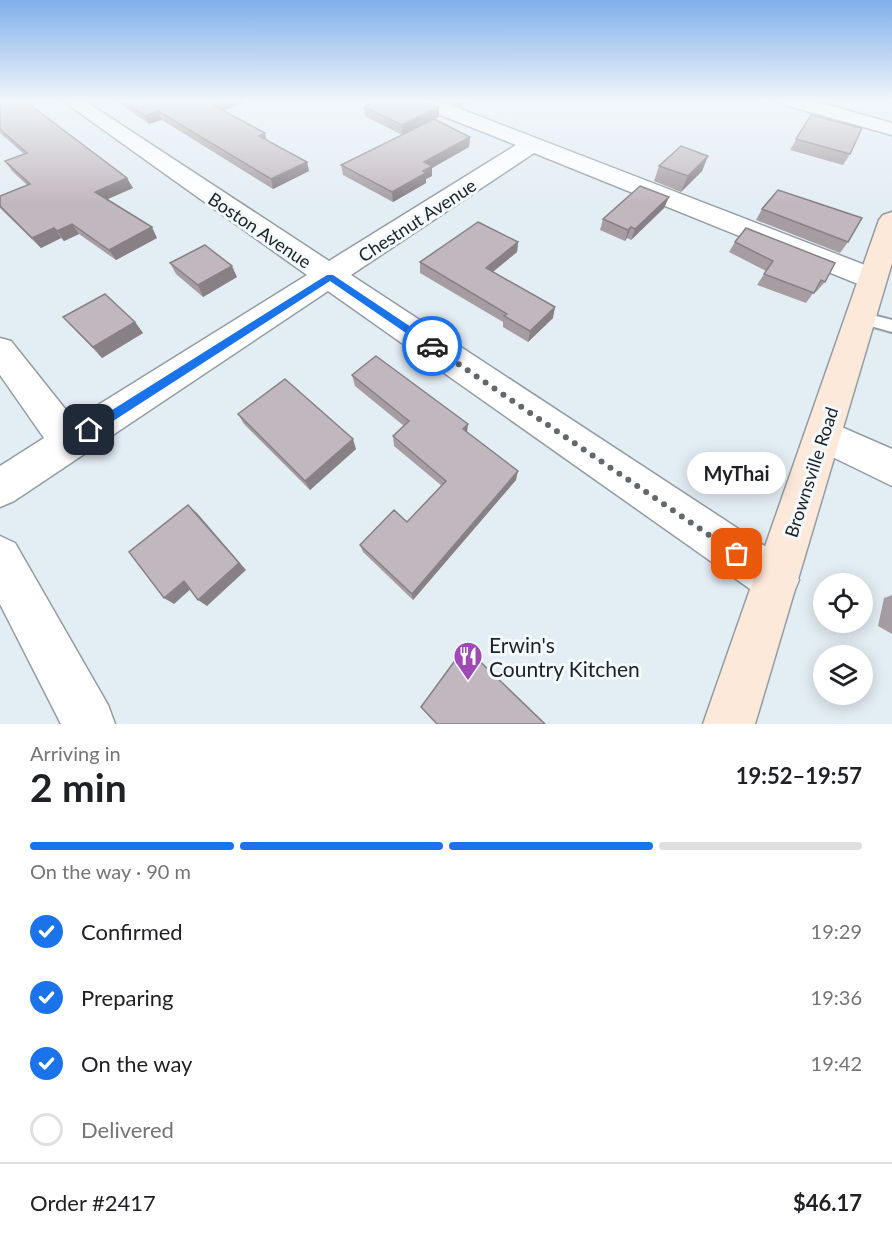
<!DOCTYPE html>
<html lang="en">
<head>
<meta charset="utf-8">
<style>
  :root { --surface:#fff; --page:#f6f6f6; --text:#202124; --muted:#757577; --line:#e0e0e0; --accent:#1a73e8 }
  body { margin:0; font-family:Lato,sans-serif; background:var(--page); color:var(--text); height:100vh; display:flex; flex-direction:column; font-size:22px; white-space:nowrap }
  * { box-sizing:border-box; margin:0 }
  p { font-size:20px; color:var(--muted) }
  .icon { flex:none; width:33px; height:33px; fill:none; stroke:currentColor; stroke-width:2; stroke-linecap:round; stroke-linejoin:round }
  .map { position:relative; height:724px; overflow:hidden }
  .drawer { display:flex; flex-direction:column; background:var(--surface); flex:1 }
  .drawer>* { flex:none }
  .buttons { position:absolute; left:813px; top:573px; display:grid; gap:12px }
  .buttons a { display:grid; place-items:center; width:60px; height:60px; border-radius:50%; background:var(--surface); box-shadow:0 3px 15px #0003; font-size:30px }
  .pin { position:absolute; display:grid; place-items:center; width:51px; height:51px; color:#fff; margin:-26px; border-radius:12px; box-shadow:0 3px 9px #0006 }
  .courier { position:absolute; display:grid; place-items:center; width:60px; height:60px; margin:-30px; border:4px solid #1a73e8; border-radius:50%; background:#fff; color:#222; box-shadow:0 2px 8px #0007 }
  .bubble { position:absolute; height:42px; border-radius:21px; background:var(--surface); box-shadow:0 3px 15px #0003; font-size:20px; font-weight:700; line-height:42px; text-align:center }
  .overview em { font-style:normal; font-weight:700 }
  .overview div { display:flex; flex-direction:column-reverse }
  .overview { display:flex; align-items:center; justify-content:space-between; height:102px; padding:0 30px }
  h1 { font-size:39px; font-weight:700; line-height:45px }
  .bar { display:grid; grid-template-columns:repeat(4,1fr); gap:9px 6px; align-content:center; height:72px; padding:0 30px }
  .bar i { height:8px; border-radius:4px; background:var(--line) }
  .bar .active { background:var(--accent) }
  .bar p { grid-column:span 4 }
  .line { display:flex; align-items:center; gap:15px; padding:0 30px; border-top:2px solid var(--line) }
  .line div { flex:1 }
  ol { padding:0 30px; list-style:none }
  li { display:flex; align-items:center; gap:18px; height:66px }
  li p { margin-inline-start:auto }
  li .icon { padding:6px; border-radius:50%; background:var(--accent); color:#fff; stroke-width:4 }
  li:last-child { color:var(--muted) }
  li i { width:33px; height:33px; border:3px solid var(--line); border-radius:50% }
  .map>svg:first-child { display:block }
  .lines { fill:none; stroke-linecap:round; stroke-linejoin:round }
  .lane-casing { stroke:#949ca3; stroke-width:4 }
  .street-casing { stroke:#949ca3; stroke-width:3 }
  .secondary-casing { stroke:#949ca3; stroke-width:3 }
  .lane { fill:#fff; fill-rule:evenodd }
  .street { fill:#fff; fill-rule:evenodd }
  .secondary { fill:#fce9d9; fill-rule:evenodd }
  .wall { fill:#a69da3 }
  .shaded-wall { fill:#878085 }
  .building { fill:#c1b7be; stroke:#878085; stroke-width:1.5 }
  .route { fill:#1a73e8 }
  .done { stroke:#62686c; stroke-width:6; stroke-dasharray:0 10.8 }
  .labels { text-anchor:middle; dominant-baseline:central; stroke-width:6; stroke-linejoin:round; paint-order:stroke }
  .street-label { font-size:18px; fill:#1d2123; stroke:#f4f9fe }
  .near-poi-label { font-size:21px; fill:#1d2123; stroke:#f4f9fe; text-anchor:start }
</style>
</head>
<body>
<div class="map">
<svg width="892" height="724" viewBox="0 0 892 724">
  <rect width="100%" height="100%" fill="#e3edf4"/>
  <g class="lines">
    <!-- lane casing -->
    <g class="lane-casing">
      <path id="lane" d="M861 312 892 320V332L856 322 853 318 856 314Z"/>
    </g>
    <!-- street casing -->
    <g class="street-casing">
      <path id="street" d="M63 101H85L329 261 516 145 415 105 413 101H440L883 272 887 279 883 286 873 289 863 286 534 153 351 275 792 564 799 580 792 596 776 603 760 596 328 291 14 501 0 507V466L44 438 0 375V338L11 341 74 420 307 275Z
        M783 101H814L892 123V135L785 105Z
        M823 419 892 449V486L810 446 804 435 810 424Z
        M0 536 15 543 108 705 115 724H61L0 604Z"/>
    </g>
    <!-- secondary casing -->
    <g class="secondary-casing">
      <path id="secondary" d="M892 212V263L755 724H703L879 220 883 215Z"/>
    </g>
    <!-- lane -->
    <use href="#lane" class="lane"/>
    <!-- street -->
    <use href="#street" class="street"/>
    <!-- secondary -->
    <use href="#secondary" class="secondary"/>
  </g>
  <!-- wall -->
  <path class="wall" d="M0 101 133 188 107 199 157 238 116 260 79 234 64 241 61 238 41 248 0 208V196L27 185 12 171 5 161 24 154 0 133Z
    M116 101H248L224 111 267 140 307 162 309 171 273 189 162 120 149 124Z
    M447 101H468L460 106Z
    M364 107 439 117 434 119 470 137 469 147 432 168V176L426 179V183L393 202 343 175 341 165 402 135 365 116Z
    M811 115 850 154 843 165 790 150Z
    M708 156 702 171 681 192 654 181 659 166Z
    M669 197 664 208 631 240 627 238 625 241 600 230 603 219Z
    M762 209 848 242 840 253 756 220Z
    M518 242 517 252 493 272 553 318 528 342 503 327V322L420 273V262Z
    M735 242 825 282 816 292H814L806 303 757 285 766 271 729 252Z
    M170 263 237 277 203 297 176 274Z
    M63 317 135 322 143 333 102 358Z
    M352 375 467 432 516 480 413 600 363 552 360 545 407 522 442 486 394 446 393 436 404 426 355 386Z
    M238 414 356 449 310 490 244 424Z
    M892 595V634L878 626 884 598Z"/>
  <!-- shaded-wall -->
  <path class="shaded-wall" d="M222 101H248L216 113 213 105Z
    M460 101H468L460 106Z
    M439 107V117L402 135V125Z
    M158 111 162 120 149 124 145 116Z
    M265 133 267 143 259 136Z
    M470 137 469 147 432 168V176L426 179V183L393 202 392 192 424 162Z
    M708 156 702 171 681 192 688 176Z
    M307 162 309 171 273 189 271 179Z
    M127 178 133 188 101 202 95 192Z
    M669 197 664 208 631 240 635 229Z
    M72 224 79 234 64 241 57 231Z
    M152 227 157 238 116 260 109 250Z
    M631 227 627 238 625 241 628 230Z
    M54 228 61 238 41 248 32 238Z
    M518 242 517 252 485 278 486 268Z
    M232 266 237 277 203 297 198 285Z
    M555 307 553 318 528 342 530 331Z
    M135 322 143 333 102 358 93 347Z
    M468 424 467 434 463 429Z
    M353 439 356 449 310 490 305 481Z
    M518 471 516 480 413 600 412 594Z
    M188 505 197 513 246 570 207 606 198 600Z
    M184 581 193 587 174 604 164 598Z"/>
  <!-- building -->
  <path class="building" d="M0 101H25L127 178 95 192 152 227 109 250 72 224 57 231 54 228 32 238 0 206V196L30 184 5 161 27 153 0 129Z
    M124 101H222L213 105 265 133 259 136 307 162 271 179 158 111 145 116Z
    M375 101H424L439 107 402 125 364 107Z
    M811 115 862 128 850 154 796 139Z
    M434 119 470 137 424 162 432 166 423 171 426 173 392 192 341 165Z
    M681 146 708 156 688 176 659 166Z
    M640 186 669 197 635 229 631 227 628 230 603 219Z
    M778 190 862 218 848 242 762 209Z
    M478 222 518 242 486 268 555 307 530 331 504 316 507 314 420 262Z
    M746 228 835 263 825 282 821 280 814 293 764 274 773 261 735 242Z
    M205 245 232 266 198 285 170 263Z
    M105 294 135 322 93 347 63 317Z
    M376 356 468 424 463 429 518 471 412 594 360 545 394 510 407 522 446 481 393 436 409 421 352 375Z
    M285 379 353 439 305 481 238 414Z
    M188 505 239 563 198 600 184 581 164 598 129 552Z
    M465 647 545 724H437L421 707Z"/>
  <!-- sky -->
  <linearGradient id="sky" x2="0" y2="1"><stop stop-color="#80afea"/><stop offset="0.5" stop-color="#f2f7fa"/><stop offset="1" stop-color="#f2f7fa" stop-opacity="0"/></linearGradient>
  <rect width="892" height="203" fill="url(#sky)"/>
  <!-- route -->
  <path class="route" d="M327 275H333L435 343V348H428L330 281 93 434H85V427Z"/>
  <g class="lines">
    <!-- done -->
    <path class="done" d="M432 346 737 554"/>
  </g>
  <!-- icons -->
  <defs>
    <g id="restaurant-pin" transform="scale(1.5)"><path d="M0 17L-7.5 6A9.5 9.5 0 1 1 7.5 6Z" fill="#9e49b6" stroke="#f4f9fe"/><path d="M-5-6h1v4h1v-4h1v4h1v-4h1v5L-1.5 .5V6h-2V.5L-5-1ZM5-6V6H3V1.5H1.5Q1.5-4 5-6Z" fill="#fff"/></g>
  </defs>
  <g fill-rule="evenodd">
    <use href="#restaurant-pin" x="468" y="656"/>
  </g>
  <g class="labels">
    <!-- street labels -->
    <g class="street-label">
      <text transform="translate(417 220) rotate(-33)">Chestnut Avenue</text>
      <text transform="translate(260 230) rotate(34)">Boston Avenue</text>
      <text transform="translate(811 472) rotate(-72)">Brownsville Road</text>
    </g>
    <!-- near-poi labels -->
    <g class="near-poi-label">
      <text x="489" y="644">Erwin's<tspan x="489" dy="24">Country Kitchen</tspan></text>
    </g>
  </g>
</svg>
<div class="buttons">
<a><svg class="icon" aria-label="locate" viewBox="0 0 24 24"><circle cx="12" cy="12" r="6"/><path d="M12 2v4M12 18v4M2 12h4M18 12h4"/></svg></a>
<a><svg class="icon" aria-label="layers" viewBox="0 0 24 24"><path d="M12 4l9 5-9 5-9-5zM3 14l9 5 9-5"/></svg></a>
</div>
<div class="pin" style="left:737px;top:554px;background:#ea580c"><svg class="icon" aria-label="bag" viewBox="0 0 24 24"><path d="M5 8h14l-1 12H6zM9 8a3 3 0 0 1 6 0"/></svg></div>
<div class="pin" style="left:89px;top:430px;background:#1f2937"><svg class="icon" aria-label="home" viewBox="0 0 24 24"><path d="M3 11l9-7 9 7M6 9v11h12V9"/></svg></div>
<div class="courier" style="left:432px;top:346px"><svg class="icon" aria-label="car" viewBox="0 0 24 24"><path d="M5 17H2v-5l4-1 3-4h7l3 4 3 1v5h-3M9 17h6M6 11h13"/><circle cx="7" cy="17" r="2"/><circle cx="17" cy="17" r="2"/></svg></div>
<div class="bubble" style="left:687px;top:452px;width:99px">MyThai</div>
</div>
<section class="drawer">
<div class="overview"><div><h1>2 min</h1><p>Arriving in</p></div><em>19:52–19:57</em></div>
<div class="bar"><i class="active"></i><i class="active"></i><i class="active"></i><i></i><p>On the way · 90 m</p></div>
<ol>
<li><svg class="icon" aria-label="check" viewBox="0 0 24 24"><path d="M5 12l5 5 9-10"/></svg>Confirmed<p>19:29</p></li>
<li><svg class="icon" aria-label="check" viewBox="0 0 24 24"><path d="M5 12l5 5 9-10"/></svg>Preparing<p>19:36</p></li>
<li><svg class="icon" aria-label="check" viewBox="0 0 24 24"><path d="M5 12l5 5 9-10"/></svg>On the way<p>19:42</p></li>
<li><i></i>Delivered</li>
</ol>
<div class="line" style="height:78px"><div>Order #2417</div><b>$46.17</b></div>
</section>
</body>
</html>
